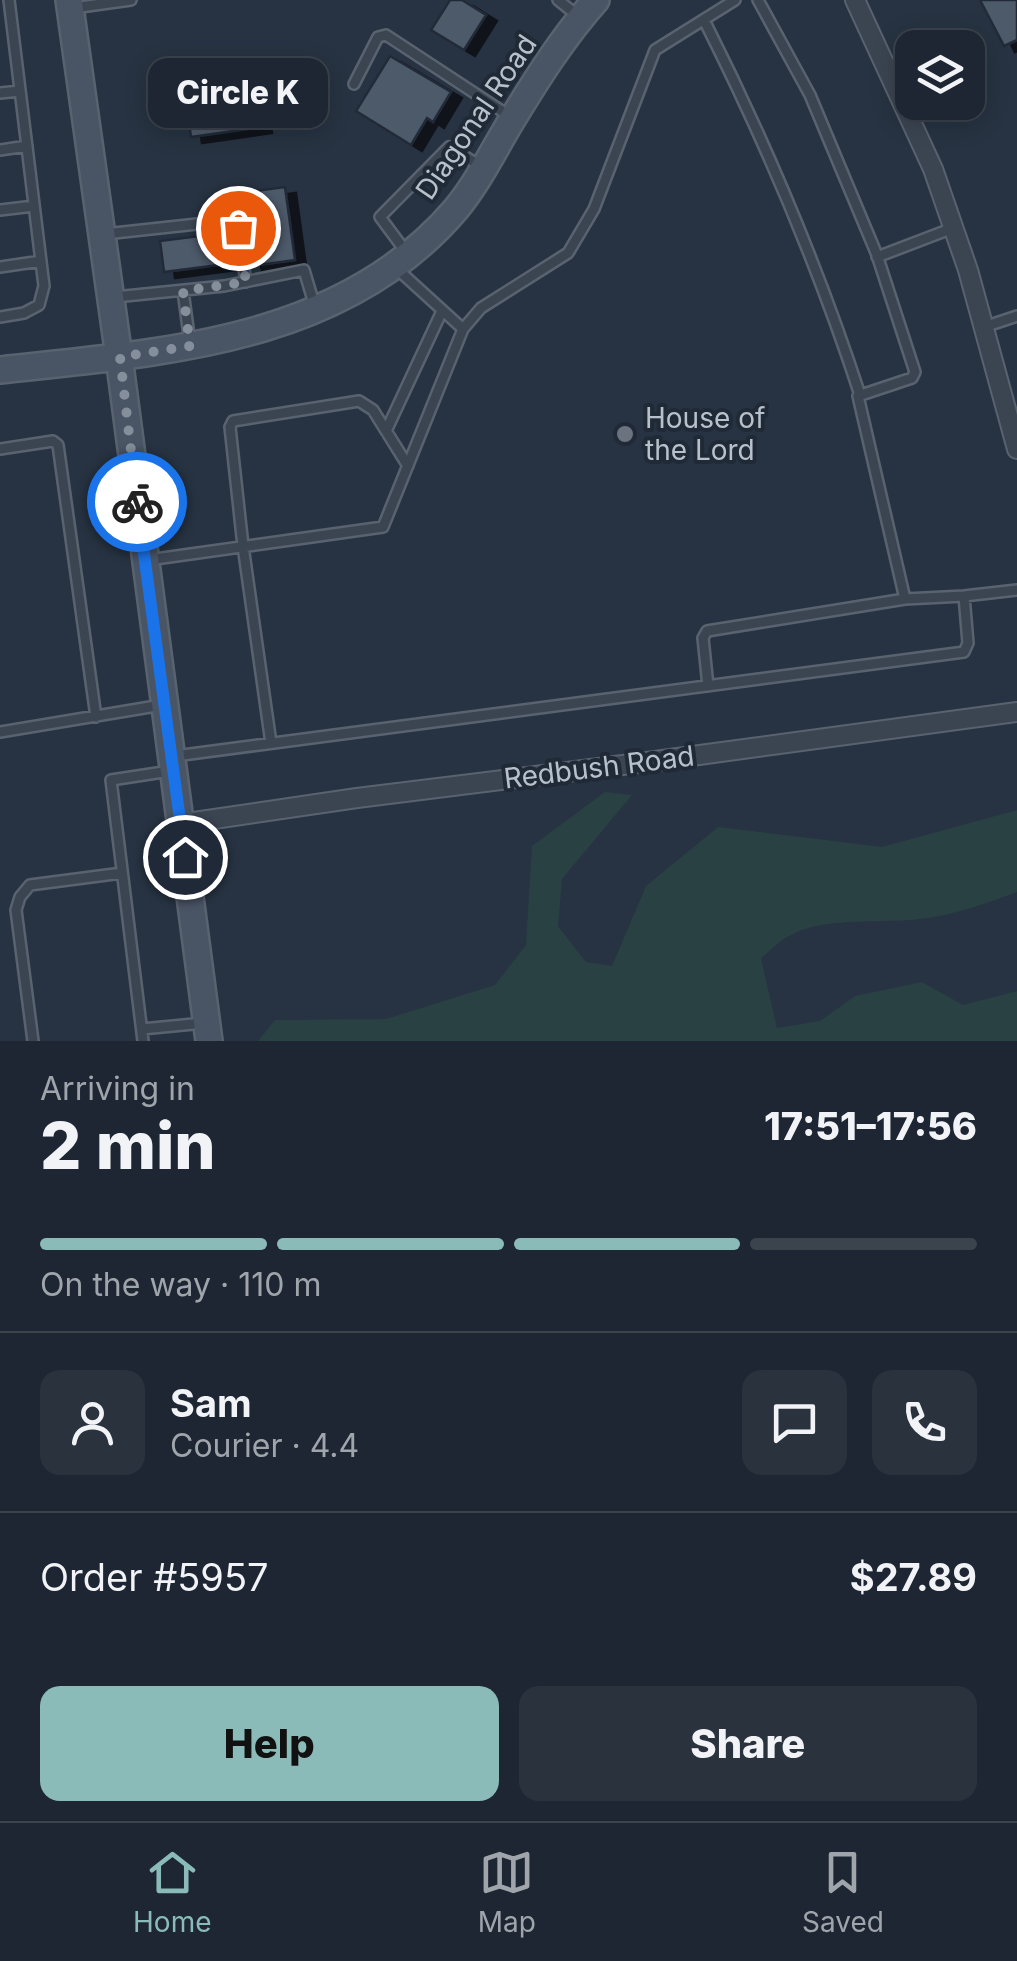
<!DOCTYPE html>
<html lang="en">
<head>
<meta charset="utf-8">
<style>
  :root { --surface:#1d2632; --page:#2a323e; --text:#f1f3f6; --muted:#a0a5ac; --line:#3b434d; --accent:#8bbbb9 }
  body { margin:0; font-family:Inter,sans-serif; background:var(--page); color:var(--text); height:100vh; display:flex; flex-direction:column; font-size:38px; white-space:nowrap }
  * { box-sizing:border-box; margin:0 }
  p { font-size:32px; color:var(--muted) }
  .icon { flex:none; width:55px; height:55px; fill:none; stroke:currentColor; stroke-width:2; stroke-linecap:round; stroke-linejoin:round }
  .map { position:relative; height:1041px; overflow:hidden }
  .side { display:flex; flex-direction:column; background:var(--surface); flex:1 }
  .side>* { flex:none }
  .tools { position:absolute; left:895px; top:30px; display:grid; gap:20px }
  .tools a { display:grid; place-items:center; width:90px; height:90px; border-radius:20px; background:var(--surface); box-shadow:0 5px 25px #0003,0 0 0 2px var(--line); font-size:50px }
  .pin { position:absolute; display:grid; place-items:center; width:85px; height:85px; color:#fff; margin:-42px; border:5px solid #fff; border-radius:50%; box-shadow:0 2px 10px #0007 }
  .courier { position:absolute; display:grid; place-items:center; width:100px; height:100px; margin:-50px; border:8px solid #1a73e8; border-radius:50%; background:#fff; color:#222; box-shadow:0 2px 12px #0007 }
  .bubble { position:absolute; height:70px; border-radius:20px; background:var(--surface); box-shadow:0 5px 25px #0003,0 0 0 2px var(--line); font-size:32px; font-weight:800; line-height:70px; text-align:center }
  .head em { font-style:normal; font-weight:800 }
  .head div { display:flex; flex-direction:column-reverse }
  .head { display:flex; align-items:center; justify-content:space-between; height:170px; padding:0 40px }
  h1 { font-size:65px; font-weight:800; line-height:75px }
  .bar { display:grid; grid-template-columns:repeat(4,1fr); gap:15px 10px; align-content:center; height:120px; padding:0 40px }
  .bar i { height:12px; border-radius:8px; background:var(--line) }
  .bar .active { background:var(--accent) }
  .bar p { grid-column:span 4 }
  .line { display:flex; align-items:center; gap:25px; padding:0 40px; border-top:2px solid var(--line) }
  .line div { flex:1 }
  .round { display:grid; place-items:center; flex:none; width:105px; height:105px; border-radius:20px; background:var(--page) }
  .primary-button { display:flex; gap:20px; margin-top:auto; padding:20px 40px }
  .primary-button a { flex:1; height:115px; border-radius:20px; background:var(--accent); color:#111; font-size:40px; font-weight:800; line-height:115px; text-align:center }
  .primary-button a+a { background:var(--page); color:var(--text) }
  .dock { display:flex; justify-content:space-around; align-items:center; height:140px; border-top:2px solid var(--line); background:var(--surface); font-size:28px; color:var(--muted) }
  .dock a { display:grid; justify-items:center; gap:5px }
  .dock .active { color:var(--accent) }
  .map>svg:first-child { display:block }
  .green { fill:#294143 }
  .building { fill:#4d5a6b; stroke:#222c39; stroke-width:2.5; filter:url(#shadow) }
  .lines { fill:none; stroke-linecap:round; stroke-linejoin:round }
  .lane-casing { stroke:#59636f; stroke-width:14 }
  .street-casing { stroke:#59636f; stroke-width:22 }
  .secondary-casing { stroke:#59636f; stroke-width:30 }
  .lane { stroke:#3b4552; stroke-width:9 }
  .street { stroke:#3b4552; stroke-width:18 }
  .secondary { stroke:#495465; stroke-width:25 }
  .done { stroke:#858f9c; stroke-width:10; stroke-dasharray:0 18 }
  .route { stroke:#1a73e8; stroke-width:12 }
  .worship-dot { fill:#6b7280; stroke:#202a37; stroke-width:4 }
  .labels { text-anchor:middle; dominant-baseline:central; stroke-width:8; stroke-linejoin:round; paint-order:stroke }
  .street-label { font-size:28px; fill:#b8c0cc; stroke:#202a37 }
  .poi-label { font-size:28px; fill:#b8c0cc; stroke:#202a37; text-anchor:start }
</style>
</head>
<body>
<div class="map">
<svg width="1017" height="1041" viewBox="0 0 1017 1041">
  <defs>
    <filter id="shadow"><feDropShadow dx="11" dy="6" stdDeviation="0" flood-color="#0009"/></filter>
  </defs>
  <rect width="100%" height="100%" fill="#273342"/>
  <!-- green -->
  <path class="green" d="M605 792 632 795 562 879 558 926 586 962 612 966 646 886 718 827 882 847 1017 810V892C988 903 959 913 928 918 886 925 828 915 791 935 780 940 770 951 761 958L777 1028 820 1021 855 996 922 982 963 1005 1017 991V1041H258L275 1020 386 1019 495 985 526 945 532 846Z"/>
  <!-- building -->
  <path class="building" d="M450 0H462L486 15 464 50 431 30Z
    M980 0H1017V40L1004 46Z
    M390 56 451 92 433 122 427 118 411 145 356 111Z
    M251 59 261 127 191 137 181 69Z
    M285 187 295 260 251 266 240 193Z
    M231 232 234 263 164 272 160 241Z"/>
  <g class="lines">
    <!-- lane casing -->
    <g class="lane-casing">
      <path id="lane" d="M558 0 578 16
        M758 0 810 95 877 255 915 372 912 378 858 396 905 599 964 596 1017 590
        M73 8 131 0
        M704 20C765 141 818 266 860 395
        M354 84 378 37 386 35 511 117
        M0 93 20 91
        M0 150 27 146
        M0 210 34 206
        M105 234 234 220 238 228 246 282
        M406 252 380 217 449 147 482 167
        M877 257 953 228
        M0 267 41 261
        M395 267 463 329
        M183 291 190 343
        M115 297 224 286 304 270 315 307
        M0 317 24 313 39 305 44 286 9 0
        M984 327 1017 316
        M386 431 442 311
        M0 449 53 441 58 445 96 717
        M148 560 383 527 463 329 481 308 568 253 594 209 655 50 735 0
        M708 686 703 638 707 631 905 599
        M0 732 162 705
        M271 743 243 546 230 427 233 421 359 401 373 410 408 466
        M175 756 964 652 968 643 964 596
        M142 1029 204 1023
        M33 1041 16 910 20 897 30 885 122 873
        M143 1041 111 780 170 771"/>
    </g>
    <!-- street casing -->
    <g class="street-casing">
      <path id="street" d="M855 0 933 169 968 270 1017 449
        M180 824 357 798 655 761 1017 712"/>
    </g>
    <!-- secondary casing -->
    <g class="secondary-casing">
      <path id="secondary" d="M69 0 119 357 209 1041
        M0 370C162 352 342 343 456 209 479 181 494 149 513 118 538 77 564 36 596 0"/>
    </g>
    <!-- lane -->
    <use href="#lane" class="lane"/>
    <!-- street -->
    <use href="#street" class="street"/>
    <!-- secondary -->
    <use href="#secondary" class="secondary"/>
  </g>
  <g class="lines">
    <!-- done -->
    <path class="done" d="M137 502 120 357 190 346 183 291 246 282 238 228"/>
    <!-- route -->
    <path class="route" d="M137 502 185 857"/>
  </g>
  <!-- markers -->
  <circle class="worship-dot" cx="625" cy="434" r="10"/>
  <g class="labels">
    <!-- street labels -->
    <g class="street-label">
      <text transform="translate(476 117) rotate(-56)">Diagonal Road</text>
      <text transform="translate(599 767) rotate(-7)">Redbush Road</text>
    </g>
    <!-- poi labels -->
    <g class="poi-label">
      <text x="645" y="418">House of<tspan x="645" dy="32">the Lord</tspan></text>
    </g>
  </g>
</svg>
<div class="tools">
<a><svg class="icon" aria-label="layers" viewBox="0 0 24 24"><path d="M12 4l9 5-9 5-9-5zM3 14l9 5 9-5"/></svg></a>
</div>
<div class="pin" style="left:238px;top:228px;background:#ea580c"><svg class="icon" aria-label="bag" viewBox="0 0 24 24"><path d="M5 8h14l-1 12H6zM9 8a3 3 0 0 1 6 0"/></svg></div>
<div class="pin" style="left:185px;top:857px;background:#1f2937"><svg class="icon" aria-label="home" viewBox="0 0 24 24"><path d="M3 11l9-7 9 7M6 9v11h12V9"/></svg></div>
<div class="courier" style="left:137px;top:502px"><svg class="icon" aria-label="bike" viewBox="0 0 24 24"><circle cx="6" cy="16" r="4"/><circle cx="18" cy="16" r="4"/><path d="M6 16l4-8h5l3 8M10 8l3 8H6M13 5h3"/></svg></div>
<div class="bubble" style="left:148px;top:58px;width:180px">Circle K</div>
</div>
<section class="side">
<div class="head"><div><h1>2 min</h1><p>Arriving in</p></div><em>17:51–17:56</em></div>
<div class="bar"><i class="active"></i><i class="active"></i><i class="active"></i><i></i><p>On the way · 110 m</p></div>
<div class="line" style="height:180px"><a class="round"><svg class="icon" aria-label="person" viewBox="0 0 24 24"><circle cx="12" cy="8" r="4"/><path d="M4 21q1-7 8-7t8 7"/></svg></a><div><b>Sam</b><p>Courier · 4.4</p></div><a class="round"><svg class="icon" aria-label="chat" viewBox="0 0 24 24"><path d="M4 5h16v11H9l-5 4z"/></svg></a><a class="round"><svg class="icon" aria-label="phone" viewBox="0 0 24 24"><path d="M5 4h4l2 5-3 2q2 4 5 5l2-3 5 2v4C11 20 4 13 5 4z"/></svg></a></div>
<div class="line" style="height:130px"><div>Order #5957</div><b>$27.89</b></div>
<div class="primary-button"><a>Help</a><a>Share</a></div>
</section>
<nav class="dock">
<a class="active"><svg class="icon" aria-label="home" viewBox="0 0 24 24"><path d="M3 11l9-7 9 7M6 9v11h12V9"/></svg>Home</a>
<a><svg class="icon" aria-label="map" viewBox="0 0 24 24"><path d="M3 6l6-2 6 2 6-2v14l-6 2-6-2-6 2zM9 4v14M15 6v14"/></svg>Map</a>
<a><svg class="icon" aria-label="saved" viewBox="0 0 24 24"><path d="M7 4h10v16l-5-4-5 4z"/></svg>Saved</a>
</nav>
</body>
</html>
